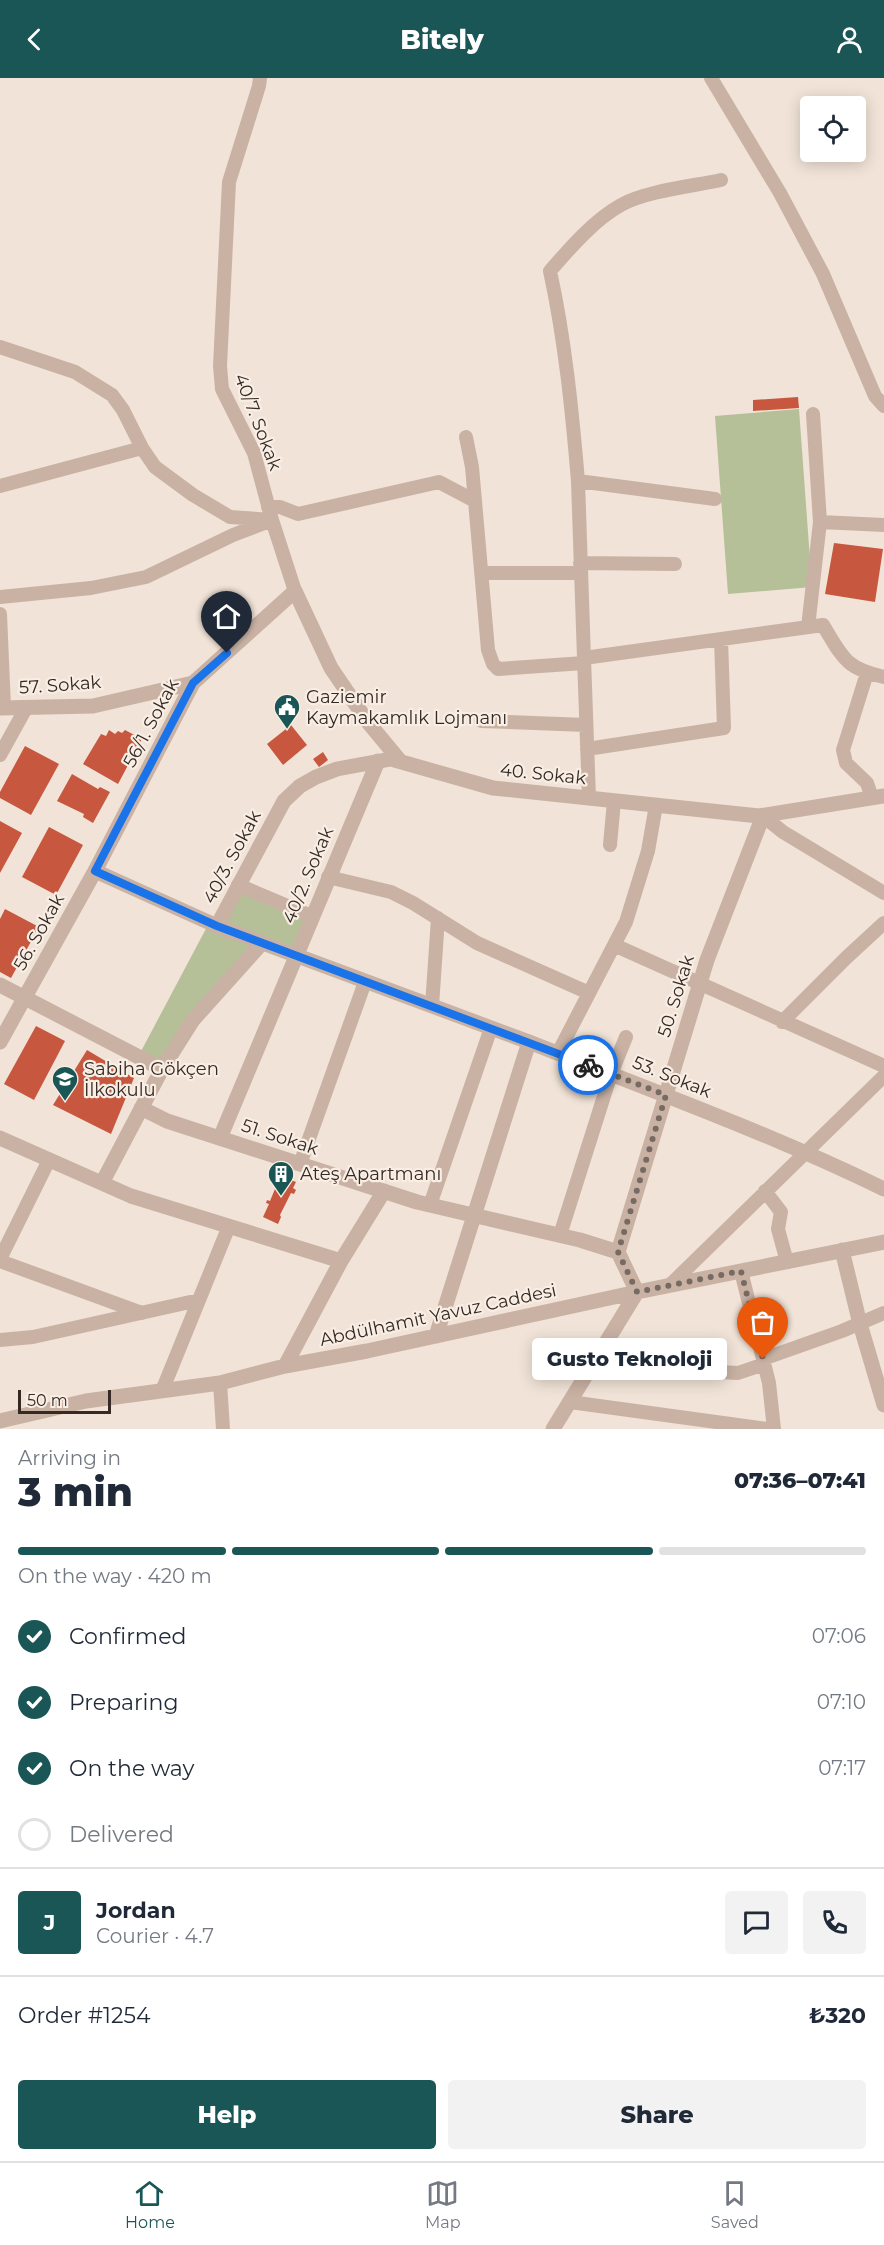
<!DOCTYPE html>
<html lang="en">
<head>
<meta charset="utf-8">
<style>
  :root { --surface:#fff; --page:#f2f2f3; --text:#1f2937; --muted:#747a83; --line:#e0e1e3; --accent:#1b5656 }
  body { margin:0; font-family:Montserrat,sans-serif; background:var(--page); color:var(--text); height:100vh; display:flex; flex-direction:column; font-size:22px; white-space:nowrap }
  * { box-sizing:border-box; margin:0 }
  p { font-size:20px; color:var(--muted) }
  .icon { flex:none; width:33px; height:33px; fill:none; stroke:currentColor; stroke-width:2; stroke-linecap:round; stroke-linejoin:round }
  .map { position:relative; height:1351px; overflow:hidden }
  .panel { display:flex; flex-direction:column; background:var(--surface); flex:1 }
  .panel>* { flex:none }
  .buttons { position:absolute; left:800px; top:18px; display:grid; gap:12px }
  .buttons a { display:grid; place-items:center; width:66px; height:66px; border-radius:6px; background:var(--surface); box-shadow:0 3px 15px #0003; font-size:30px }
  .scale { position:absolute; left:18px; bottom:15px; width:93px; box-sizing:border-box; padding-left:6px; border:3px solid #342925; border-top:0; font-size:16px; line-height:21px; white-space:nowrap; color:#342925; -webkit-text-stroke:4px #f9eee4; paint-order:stroke }
  .pin { position:absolute; display:grid; place-items:center; width:51px; height:51px; color:#fff; margin:-62px -26px; border-radius:50% 50% 50% 0; rotate:-45deg; box-shadow:0 0 6px #0007 }
  .pin .icon { rotate:45deg }
  .courier { position:absolute; display:grid; place-items:center; width:60px; height:60px; margin:-30px; border:4px solid #1a73e8; border-radius:50%; background:#fff; color:#222; box-shadow:0 2px 8px #0007 }
  .bubble { position:absolute; height:42px; border-radius:6px; background:var(--surface); box-shadow:0 3px 15px #0003; font-size:20px; font-weight:800; line-height:42px; text-align:center }
  .summary em { font-style:normal; font-weight:800 }
  .summary div { display:flex; flex-direction:column-reverse }
  .summary { display:flex; align-items:center; justify-content:space-between; height:102px; padding:0 18px }
  h1 { font-size:39px; font-weight:800; line-height:45px }
  .bar { display:grid; grid-template-columns:repeat(4,1fr); gap:9px 6px; align-content:center; height:72px; padding:0 18px }
  .bar i { height:8px; border-radius:4px; background:var(--line) }
  .bar .selected { background:var(--accent) }
  .bar p { grid-column:span 4 }
  .line { display:flex; align-items:center; gap:15px; padding:0 18px; border-top:2px solid var(--line) }
  .line div { flex:1 }
  .round { display:grid; place-items:center; flex:none; width:63px; height:63px; border-radius:6px; background:var(--page) }
  ol { padding:0 18px; list-style:none }
  li { display:flex; align-items:center; gap:18px; height:66px }
  li p { margin-inline-start:auto }
  li .icon { padding:6px; border-radius:50%; background:var(--accent); color:#fff; stroke-width:4 }
  li:last-child { color:var(--muted) }
  li i { width:33px; height:33px; border:3px solid var(--line); border-radius:50% }
  .primary-button { display:flex; gap:12px; margin-top:auto; padding:12px 18px }
  .primary-button a { flex:1; height:69px; border-radius:6px; background:var(--accent); color:#fff; font-size:24px; font-weight:800; line-height:69px; text-align:center }
  .primary-button a+a { background:var(--page); color:var(--text) }
  header { display:flex; justify-content:space-between; align-items:center; height:78px; padding:0 18px; background:var(--accent); color:#fff; font-size:27px; font-weight:800 }
  .tabs { display:flex; justify-content:space-around; align-items:center; height:84px; border-top:2px solid var(--line); background:var(--surface); font-size:16px; color:var(--muted) }
  .tabs a { display:grid; justify-items:center; gap:3px }
  .tabs .selected { color:var(--accent) }
  .map>svg:first-child { display:block }
  .green { fill:#b5c098 }
  .building { fill:#c8573f }
  .lines { fill:none; stroke-linecap:round; stroke-linejoin:round }
  .minor { stroke:#c9b2a4; stroke-width:14 }
  .tertiary { stroke:#c9b2a4; stroke-width:15 }
  .done { stroke:#766a63; stroke-width:6; stroke-dasharray:0 10.8 }
  .route { stroke:#1a73e8; stroke-width:8 }
  .labels { text-anchor:middle; dominant-baseline:central; stroke-width:4.5; stroke-linejoin:round; paint-order:stroke }
  .street-label { font-size:18px; fill:#342925; stroke:#f9eee4 }
  .poi-label { font-size:18px; fill:#342925; stroke:#f9eee4; text-anchor:start }
</style>
</head>
<body>
<header><svg class="icon" aria-label="back" viewBox="0 0 24 24"><path d="M15 5l-7 7 7 7"/></svg>Bitely<svg class="icon" aria-label="person" viewBox="0 0 24 24"><circle cx="12" cy="8" r="4"/><path d="M4 21q1-7 8-7t8 7"/></svg></header>
<div class="map">
<svg width="884" height="1351" viewBox="0 0 884 1351">
  <rect width="100%" height="100%" fill="#f1e3d7"/>
  <!-- green -->
  <path class="green" d="M799 331 812 509 728 516 715 338Z
    M238 807 311 838 295 877 262 865 162 991 138 979 209 845Z"/>
  <!-- building -->
  <path class="building" d="M798 319 799 330 753 333V322Z
    M834 465 883 471 875 524 825 516Z
    M291 647 307 667 283 687 267 666Z
    M109 652 115 656 118 653 122 655 125 652 142 661 118 706 83 686 101 656 106 658Z
    M25 668 59 686 31 737 0 720V714Z
    M323 674 328 682 319 689 313 681Z
    M72 696 98 711 100 709 110 714 93 745 83 739 84 736 57 723Z
    M0 743 22 755 0 795Z
    M49 749 83 767 56 817 22 799Z
    M5 831 39 849 11 900 0 894V841Z
    M36 948 65 963 34 1022 4 1006Z
    M87 972 134 1000 111 1056 53 1027Z
    M278 1097 296 1104 293 1110 296 1112 294 1116 291 1115 280 1137 281 1139 278 1146 263 1139 269 1126 266 1125 267 1122 270 1123 277 1106 275 1105Z"/>
  <g class="lines">
    <!-- minor -->
    <path class="minor" d="M260 0 259 8 229 104 220 288 222 311 254 375 272 442 295 513
      M711 0 780 115 823 196 875 318 884 328
      M0 269 75 294 112 317 123 332 142 370 155 389 193 417 230 439 272 442
      M466 359 472 389 488 572 493 586 498 591 584 585
      M578 403C572 332 565 262 550 193 570 170 594 142 621 127 645 113 694 108 721 102
      M0 408 142 370
      M268 429H280L298 436 439 404 475 423
      M820 444 884 447
      M580 485 675 486
      M482 495H580
      M0 519 91 510 146 499 233 457 267 444
      M0 536 4 630
      M808 549 820 444 813 336
      M584 580 578 403 715 421
      M867 595 843 672 846 685 867 705 872 720
      M481 643 586 647
      M587 671 724 650 721 561
      M0 677 26 630
      M589 720 584 580 823 547C843 580 845 590 884 599
      M763 738 783 754 884 815
      M610 767 614 723
      M328 799 391 814 413 825 477 865 589 915
      M238 807 311 838
      M614 867 884 988
      M432 928 438 840
      M782 944 847 879 884 845
      M558 975 626 844 648 773 656 727
      M300 1086 365 904
      M765 1113 781 1134 778 1151 787 1184
      M430 1127 491 950
      M560 1157 611 996 626 959
      M0 1181 49 1082
      M0 1183 142 1235
      M741 1193 769 1305 774 1351
      M670 1207 884 998
      M0 1262 33 1259 199 1222 229 1148
      M601 1274 701 1293 738 1295 764 1286
      M763 1281 842 1253 884 1235
      M220 1305 223 1351
      M162 1313 199 1222
      M570 1324 767 1351"/>
    <!-- tertiary -->
    <path class="tertiary" d="M0 630 93 628 193 605
      M95 793 217 848 284 723 300 708 316 699 337 691 391 681 493 710 759 738 884 718
      M217 848 529 964
      M0 907 162 991 102 1105
      M0 964 95 793 193 605 295 513 331 590 367 643 401 684
      M162 991 193 942 262 865
      M141 1030 167 1043 417 1124 580 1162 618 1174
      M0 1060 131 1118 341 1183 285 1288
      M220 1060 378 683
      M842 1172 860 1246 884 1327
      M341 1183 384 1113
      M436 1258 529 964C648 1011 769 1055 884 1111
      M0 1343 86 1323 220 1305 285 1288 367 1273 637 1214 884 1164
      M553 1351 637 1214 618 1174 707 882 763 738"/>
  </g>
  <g class="lines">
    <!-- done -->
    <path class="done" d="M588 987 666 1017 618 1174 637 1214 741 1193 763 1281"/>
    <!-- route -->
    <path class="route" d="M227 575 193 605 95 793 217 848 588 987"/>
  </g>
  <!-- icons -->
  <defs>
    <g id="civic-pin" transform="scale(1.35)"><path d="M0 17L-7.5 6A9.5 9.5 0 1 1 7.5 6Z" fill="#1b5656" stroke="#f9eee4"/><path d="M-.6-6.5H3V-4.5H.6V-3L4-1V1h2V6H-6V1h2V-1L-.6-3ZM-1.2 2.5V6h2.4V2.5Z" fill="#fff"/></g>
    <g id="school-pin" transform="scale(1.35)"><path d="M0 17L-7.5 6A9.5 9.5 0 1 1 7.5 6Z" fill="#1b5656" stroke="#f9eee4"/><path d="M0-5L7-2L0 1L-7-2ZM-4 1L0 2.5L4 1V4Q0 6-4 4Z" fill="#fff"/></g>
    <g id="building-pin" transform="scale(1.35)"><path d="M0 17L-7.5 6A9.5 9.5 0 1 1 7.5 6Z" fill="#1b5656" stroke="#f9eee4"/><path d="M-4-6H4V6H1V3H-1V6H-4ZM-2.5-4.3h1.7v1.8h-1.7ZM.8-4.3h1.7v1.8H.8ZM-2.5-1h1.7V.8h-1.7ZM.8-1h1.7V.8H.8Z" fill="#fff"/></g>
  </defs>
  <g fill-rule="evenodd">
    <use href="#civic-pin" x="287" y="629"/>
    <use href="#school-pin" x="65" y="1001"/>
    <use href="#building-pin" x="281" y="1096"/>
  </g>
  <g class="labels">
    <!-- street labels -->
    <g class="street-label">
      <text transform="translate(258 344) rotate(69)">40/7. Sokak</text>
      <text transform="translate(60 607) rotate(-4)">57. Sokak</text>
      <text transform="translate(151 645) rotate(-62)">56/1. Sokak</text>
      <text transform="translate(543 696) rotate(6)">40. Sokak</text>
      <text transform="translate(232 779) rotate(-62)">40/3. Sokak</text>
      <text transform="translate(308 797) rotate(-67)">40/2. Sokak</text>
      <text transform="translate(39 854) rotate(-61)">56. Sokak</text>
      <text transform="translate(676 918) rotate(-73)">50. Sokak</text>
      <text transform="translate(672 999) rotate(22)">53. Sokak</text>
      <text transform="translate(280 1059) rotate(18)">51. Sokak</text>
      <text transform="translate(438 1237) rotate(-12)">Abdülhamit Yavuz Caddesi</text>
    </g>
    <!-- poi labels -->
    <g class="poi-label">
      <text x="306" y="619">Gaziemir<tspan x="306" dy="21">Kaymakamlık Lojmanı</tspan></text>
      <text x="84" y="991">Sabiha Gökçen<tspan x="84" dy="21">İlkokulu</tspan></text>
      <text x="300" y="1096">Ateş Apartmanı</text>
    </g>
  </g>
</svg>
<div class="buttons">
<a><svg class="icon" aria-label="locate" viewBox="0 0 24 24"><circle cx="12" cy="12" r="6"/><path d="M12 2v4M12 18v4M2 12h4M18 12h4"/></svg></a>
</div>
<div class="scale">50 m</div>
<div class="pin" style="left:763px;top:1281px;background:#ea580c"><svg class="icon" aria-label="bag" viewBox="0 0 24 24"><path d="M5 8h14l-1 12H6zM9 8a3 3 0 0 1 6 0"/></svg></div>
<div class="pin" style="left:227px;top:575px;background:#1f2937"><svg class="icon" aria-label="home" viewBox="0 0 24 24"><path d="M3 11l9-7 9 7M6 9v11h12V9"/></svg></div>
<div class="courier" style="left:588px;top:987px"><svg class="icon" aria-label="bike" viewBox="0 0 24 24"><circle cx="6" cy="16" r="4"/><circle cx="18" cy="16" r="4"/><path d="M6 16l4-8h5l3 8M10 8l3 8H6M13 5h3"/></svg></div>
<div class="bubble" style="left:532px;top:1260px;width:195px">Gusto Teknoloji</div>
</div>
<section class="panel">
<div class="summary"><div><h1>3 min</h1><p>Arriving in</p></div><em>07:36–07:41</em></div>
<div class="bar"><i class="selected"></i><i class="selected"></i><i class="selected"></i><i></i><p>On the way · 420 m</p></div>
<ol>
<li><svg class="icon" aria-label="check" viewBox="0 0 24 24"><path d="M5 12l5 5 9-10"/></svg>Confirmed<p>07:06</p></li>
<li><svg class="icon" aria-label="check" viewBox="0 0 24 24"><path d="M5 12l5 5 9-10"/></svg>Preparing<p>07:10</p></li>
<li><svg class="icon" aria-label="check" viewBox="0 0 24 24"><path d="M5 12l5 5 9-10"/></svg>On the way<p>07:17</p></li>
<li><i></i>Delivered</li>
</ol>
<div class="line" style="height:108px"><b class="round" style="background:var(--accent);color:#fff">J</b><div><b>Jordan</b><p>Courier · 4.7</p></div><a class="round"><svg class="icon" aria-label="chat" viewBox="0 0 24 24"><path d="M4 5h16v11H9l-5 4z"/></svg></a><a class="round"><svg class="icon" aria-label="phone" viewBox="0 0 24 24"><path d="M5 4h4l2 5-3 2q2 4 5 5l2-3 5 2v4C11 20 4 13 5 4z"/></svg></a></div>
<div class="line" style="height:78px"><div>Order #1254</div><b>₺320</b></div>
<div class="primary-button"><a>Help</a><a>Share</a></div>
</section>
<nav class="tabs">
<a class="selected"><svg class="icon" aria-label="home" viewBox="0 0 24 24"><path d="M3 11l9-7 9 7M6 9v11h12V9"/></svg>Home</a>
<a><svg class="icon" aria-label="map" viewBox="0 0 24 24"><path d="M3 6l6-2 6 2 6-2v14l-6 2-6-2-6 2zM9 4v14M15 6v14"/></svg>Map</a>
<a><svg class="icon" aria-label="saved" viewBox="0 0 24 24"><path d="M7 4h10v16l-5-4-5 4z"/></svg>Saved</a>
</nav>
</body>
</html>
